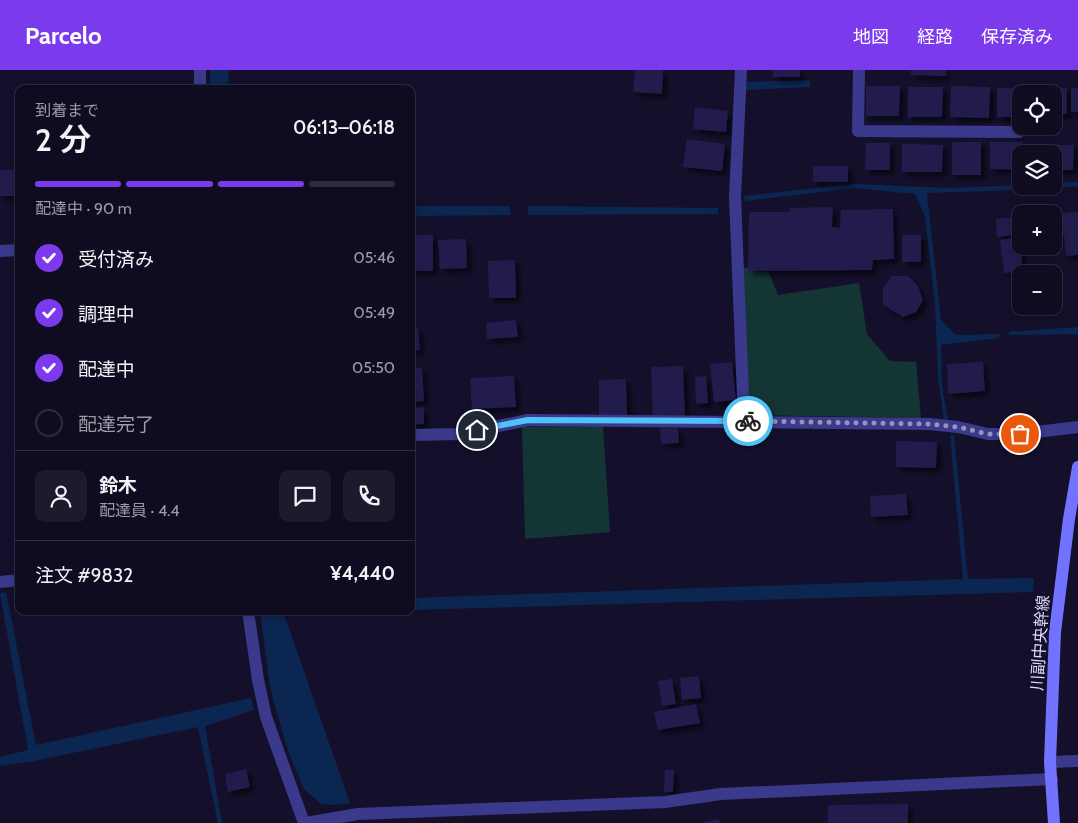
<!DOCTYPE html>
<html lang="ja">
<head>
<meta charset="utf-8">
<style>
  :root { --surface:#0f0c21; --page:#1d1a2e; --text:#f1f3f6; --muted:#9b9ba5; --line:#2f2c3f; --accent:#7c3aed }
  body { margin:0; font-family:Cabin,"Noto Sans JP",sans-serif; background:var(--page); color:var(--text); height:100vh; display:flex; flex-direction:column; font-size:19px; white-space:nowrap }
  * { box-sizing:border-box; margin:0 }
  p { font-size:16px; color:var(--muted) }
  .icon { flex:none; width:28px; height:28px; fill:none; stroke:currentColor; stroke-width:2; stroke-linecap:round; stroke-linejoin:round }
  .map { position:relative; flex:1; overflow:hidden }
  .drawer { position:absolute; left:15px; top:15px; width:400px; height:530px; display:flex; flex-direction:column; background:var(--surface); border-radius:10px; box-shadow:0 2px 8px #0003,0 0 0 1px var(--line) }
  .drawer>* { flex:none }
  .fabs { position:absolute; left:1012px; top:15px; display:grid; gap:10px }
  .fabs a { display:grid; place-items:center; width:50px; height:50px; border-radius:10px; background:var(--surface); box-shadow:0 2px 8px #0003,0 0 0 1px var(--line); font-size:25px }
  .pin { position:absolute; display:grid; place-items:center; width:42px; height:42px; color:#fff; margin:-21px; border:2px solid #fff; border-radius:50%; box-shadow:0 1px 5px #0007 }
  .courier { position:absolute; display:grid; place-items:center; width:50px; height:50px; margin:-25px; border:4px solid #4fc3f7; border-radius:50%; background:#fff; color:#222; box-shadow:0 1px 6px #0007 }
  .overview em { font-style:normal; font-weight:600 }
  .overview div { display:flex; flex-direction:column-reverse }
  .overview { display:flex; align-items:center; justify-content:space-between; height:85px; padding:0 20px }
  h1 { font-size:32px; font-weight:600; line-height:38px }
  .bar { display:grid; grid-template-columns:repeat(4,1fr); gap:8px 5px; align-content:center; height:60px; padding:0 20px }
  .bar i { height:6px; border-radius:4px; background:var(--line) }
  .bar .selected { background:var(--accent) }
  .bar p { grid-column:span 4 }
  .line { display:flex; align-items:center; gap:12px; padding:0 20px; border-top:1px solid var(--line) }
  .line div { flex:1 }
  .round { display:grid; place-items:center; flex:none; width:52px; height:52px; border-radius:10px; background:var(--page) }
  ol { padding:0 20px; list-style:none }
  li { display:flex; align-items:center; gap:15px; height:55px }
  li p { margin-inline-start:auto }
  li .icon { padding:5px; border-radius:50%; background:var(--accent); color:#fff; stroke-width:4 }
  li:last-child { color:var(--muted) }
  li i { width:28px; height:28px; border:2px solid var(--line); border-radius:50% }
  header { display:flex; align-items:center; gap:30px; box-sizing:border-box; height:70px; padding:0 25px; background:var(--accent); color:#fff }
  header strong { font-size:24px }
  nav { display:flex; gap:28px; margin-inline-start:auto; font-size:18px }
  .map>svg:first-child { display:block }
  .green { fill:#133634 }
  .water { fill:#0b2650 }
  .building { fill:#241b4d; filter:url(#shadow) }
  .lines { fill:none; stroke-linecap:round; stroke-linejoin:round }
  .street { stroke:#3a398c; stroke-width:12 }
  .secondary { stroke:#7172ff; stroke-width:12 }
  .done { stroke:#9793b5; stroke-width:5; stroke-dasharray:0 9 }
  .route { stroke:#4fc3f7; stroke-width:6 }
  .labels { text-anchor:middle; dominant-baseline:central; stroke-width:4; stroke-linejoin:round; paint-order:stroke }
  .street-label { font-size:16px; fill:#dedaff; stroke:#14102c }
</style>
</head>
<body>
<header>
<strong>Parcelo</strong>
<nav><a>地図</a><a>経路</a><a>保存済み</a></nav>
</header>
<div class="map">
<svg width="1078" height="753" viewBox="0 0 1078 753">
  <defs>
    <filter id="shadow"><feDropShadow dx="4.5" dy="4.5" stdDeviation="2.5" flood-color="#0009"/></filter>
  </defs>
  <rect width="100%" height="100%" fill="#14102c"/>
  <!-- green -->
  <path class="green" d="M743 197 769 203 778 225 859 213 867 264 890 291 916 292 921 348 748 345Z
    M603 356 610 462 525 469 522 357Z"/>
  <!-- water -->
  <path class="water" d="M210 0H229L228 19H210Z
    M810 10V17L746 20V12Z
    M1078 112V116L1051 119 927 123 941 250 956 265 999 264V268L941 275 942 317 948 350 944 349 938 308 935 234 925 146 915 124 854 118 745 131 744 126 853 114 950 118 1021 115V116H1054V113Z
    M411 136H510V145L411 146Z
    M528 136 718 138V144L528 145Z
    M1078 257V264L1009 265V262Z
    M950 365 954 366 968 509 1034 508 1033 522 411 540V528L963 509Z
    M6 522 36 675 251 628 254 640 205 656 222 753H218L198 657 34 691 0 696V687L28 680 0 524V523Z
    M260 541H370L284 544 350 733 335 735 321 734 304 719 288 681 273 629 268 604Z"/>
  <!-- building -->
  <path class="building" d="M635 0H663L662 24 633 22Z
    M773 0H800V7H773Z
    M911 0H946V6L911 5Z
    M866 16H900L899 46H866Z
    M951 16 990 17 989 48 950 47Z
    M908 17H943L942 47H908Z
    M997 18 1029 19V24H1021V47H997Z
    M1032 18H1067V44H1054V24H1032Z
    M1071 18H1078V42H1071Z
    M695 37 728 41 726 62 693 59Z
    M687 69 725 74 722 101 683 97Z
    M952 72H981V105H952Z
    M990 72H1023L1021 100 990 99Z
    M866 73H890V100H865Z
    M902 74 943 75 942 102H902Z
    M1029 75H1074L1073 100H1054V84H1029Z
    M813 96H848V112H813Z
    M0 100H17V126H0Z
    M833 137 832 157 840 158 841 140 893 139 894 189 873 190 872 200 748 201 749 142H790V138Z
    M1057 140 1061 169 1054 170V144L1034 143Z
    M1078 142V185L1066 186 1061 143Z
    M1021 146V164L997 167 996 149Z
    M411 165H433V201H411Z
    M902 165H921V192H902Z
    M1019 167 1023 201 1004 203 1000 170Z
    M466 169 467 198 440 199 438 170Z
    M515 190 516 228H489L488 191Z
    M892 206H908L918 216 923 230 916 242 903 247 883 235V218Z
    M516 250 518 267 487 269 486 253Z
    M411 258H418L420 280 411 281Z
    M732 292 736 330 714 332 710 294Z
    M983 292 985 321 948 324 947 294Z
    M683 296 685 347 653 348 651 297Z
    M411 298H422L424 331 411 332Z
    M514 306 516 337 472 339 470 308Z
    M706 306 708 333 696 334 695 307Z
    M626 309 627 345H599V310Z
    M424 337V354L411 355V338Z
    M660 358H678L679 373 661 374Z
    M896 371 937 372 936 398 896 397Z
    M906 424 908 445 871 447 870 426Z
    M699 606 701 628 682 630 680 608Z
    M672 609 676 634 662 636 658 611Z
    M696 634 700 653 658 660 654 642Z
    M246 699 250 717 228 722 225 704Z
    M665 700H674L673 722H664Z
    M908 734V753H828V735Z
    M719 749 720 753H704V752Z"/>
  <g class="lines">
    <!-- street -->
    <path class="street" d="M200 0V19
      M741 0 735 127 744 351
      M859 0 858 61 1019 62
      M0 181 19 180
      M411 365 460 364 528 350 929 354 958 357 988 364H1020L1078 357
      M0 512 19 510
      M248 541 258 610 266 647 304 753
      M1050 692 1078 691
      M306 753 358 744 665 732 721 724 1052 709"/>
    <!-- secondary -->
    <path class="secondary" d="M1054 753 1050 692 1055 562 1069 449 1078 397"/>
  </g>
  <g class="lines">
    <!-- done -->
    <path class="done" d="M748 351 929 354 958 357 988 364H1020"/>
    <!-- route -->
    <path class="route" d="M477 360 528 350 748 351"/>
  </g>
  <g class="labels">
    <!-- street labels -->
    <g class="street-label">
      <text transform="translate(1040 573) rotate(-86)">川副中央幹線</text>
    </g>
  </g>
</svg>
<div class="fabs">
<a><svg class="icon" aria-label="locate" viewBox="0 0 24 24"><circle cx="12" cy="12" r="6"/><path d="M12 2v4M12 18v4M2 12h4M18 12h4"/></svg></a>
<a><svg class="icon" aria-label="layers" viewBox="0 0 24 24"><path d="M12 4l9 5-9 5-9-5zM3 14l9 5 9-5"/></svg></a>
<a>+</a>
<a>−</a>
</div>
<div class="pin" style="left:1020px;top:364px;background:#ea580c"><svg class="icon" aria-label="bag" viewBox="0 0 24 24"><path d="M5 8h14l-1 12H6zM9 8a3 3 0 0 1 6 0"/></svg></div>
<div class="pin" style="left:477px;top:360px;background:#1f2937"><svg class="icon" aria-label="home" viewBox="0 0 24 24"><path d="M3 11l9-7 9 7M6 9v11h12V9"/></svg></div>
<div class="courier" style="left:748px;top:351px"><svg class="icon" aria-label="bike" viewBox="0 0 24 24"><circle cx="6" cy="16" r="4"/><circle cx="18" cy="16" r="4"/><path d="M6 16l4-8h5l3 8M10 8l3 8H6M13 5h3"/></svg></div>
<section class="drawer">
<div class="overview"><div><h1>2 分</h1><p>到着まで</p></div><em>06:13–06:18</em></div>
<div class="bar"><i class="selected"></i><i class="selected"></i><i class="selected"></i><i></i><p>配達中 · 90 m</p></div>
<ol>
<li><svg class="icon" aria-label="check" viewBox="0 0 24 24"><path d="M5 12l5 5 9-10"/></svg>受付済み<p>05:46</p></li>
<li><svg class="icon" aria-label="check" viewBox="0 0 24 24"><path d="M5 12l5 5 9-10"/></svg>調理中<p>05:49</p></li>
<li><svg class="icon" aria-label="check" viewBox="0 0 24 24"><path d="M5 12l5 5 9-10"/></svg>配達中<p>05:50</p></li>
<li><i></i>配達完了</li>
</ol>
<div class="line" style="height:90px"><a class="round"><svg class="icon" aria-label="person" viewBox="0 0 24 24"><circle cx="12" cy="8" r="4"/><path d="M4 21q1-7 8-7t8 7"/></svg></a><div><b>鈴木</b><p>配達員 · 4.4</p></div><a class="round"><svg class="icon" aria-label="chat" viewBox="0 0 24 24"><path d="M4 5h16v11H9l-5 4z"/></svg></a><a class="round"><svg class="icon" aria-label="phone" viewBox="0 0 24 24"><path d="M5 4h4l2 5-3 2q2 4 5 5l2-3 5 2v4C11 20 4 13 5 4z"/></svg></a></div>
<div class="line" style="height:65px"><div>注文 #9832</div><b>¥4,440</b></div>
</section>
</div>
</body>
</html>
